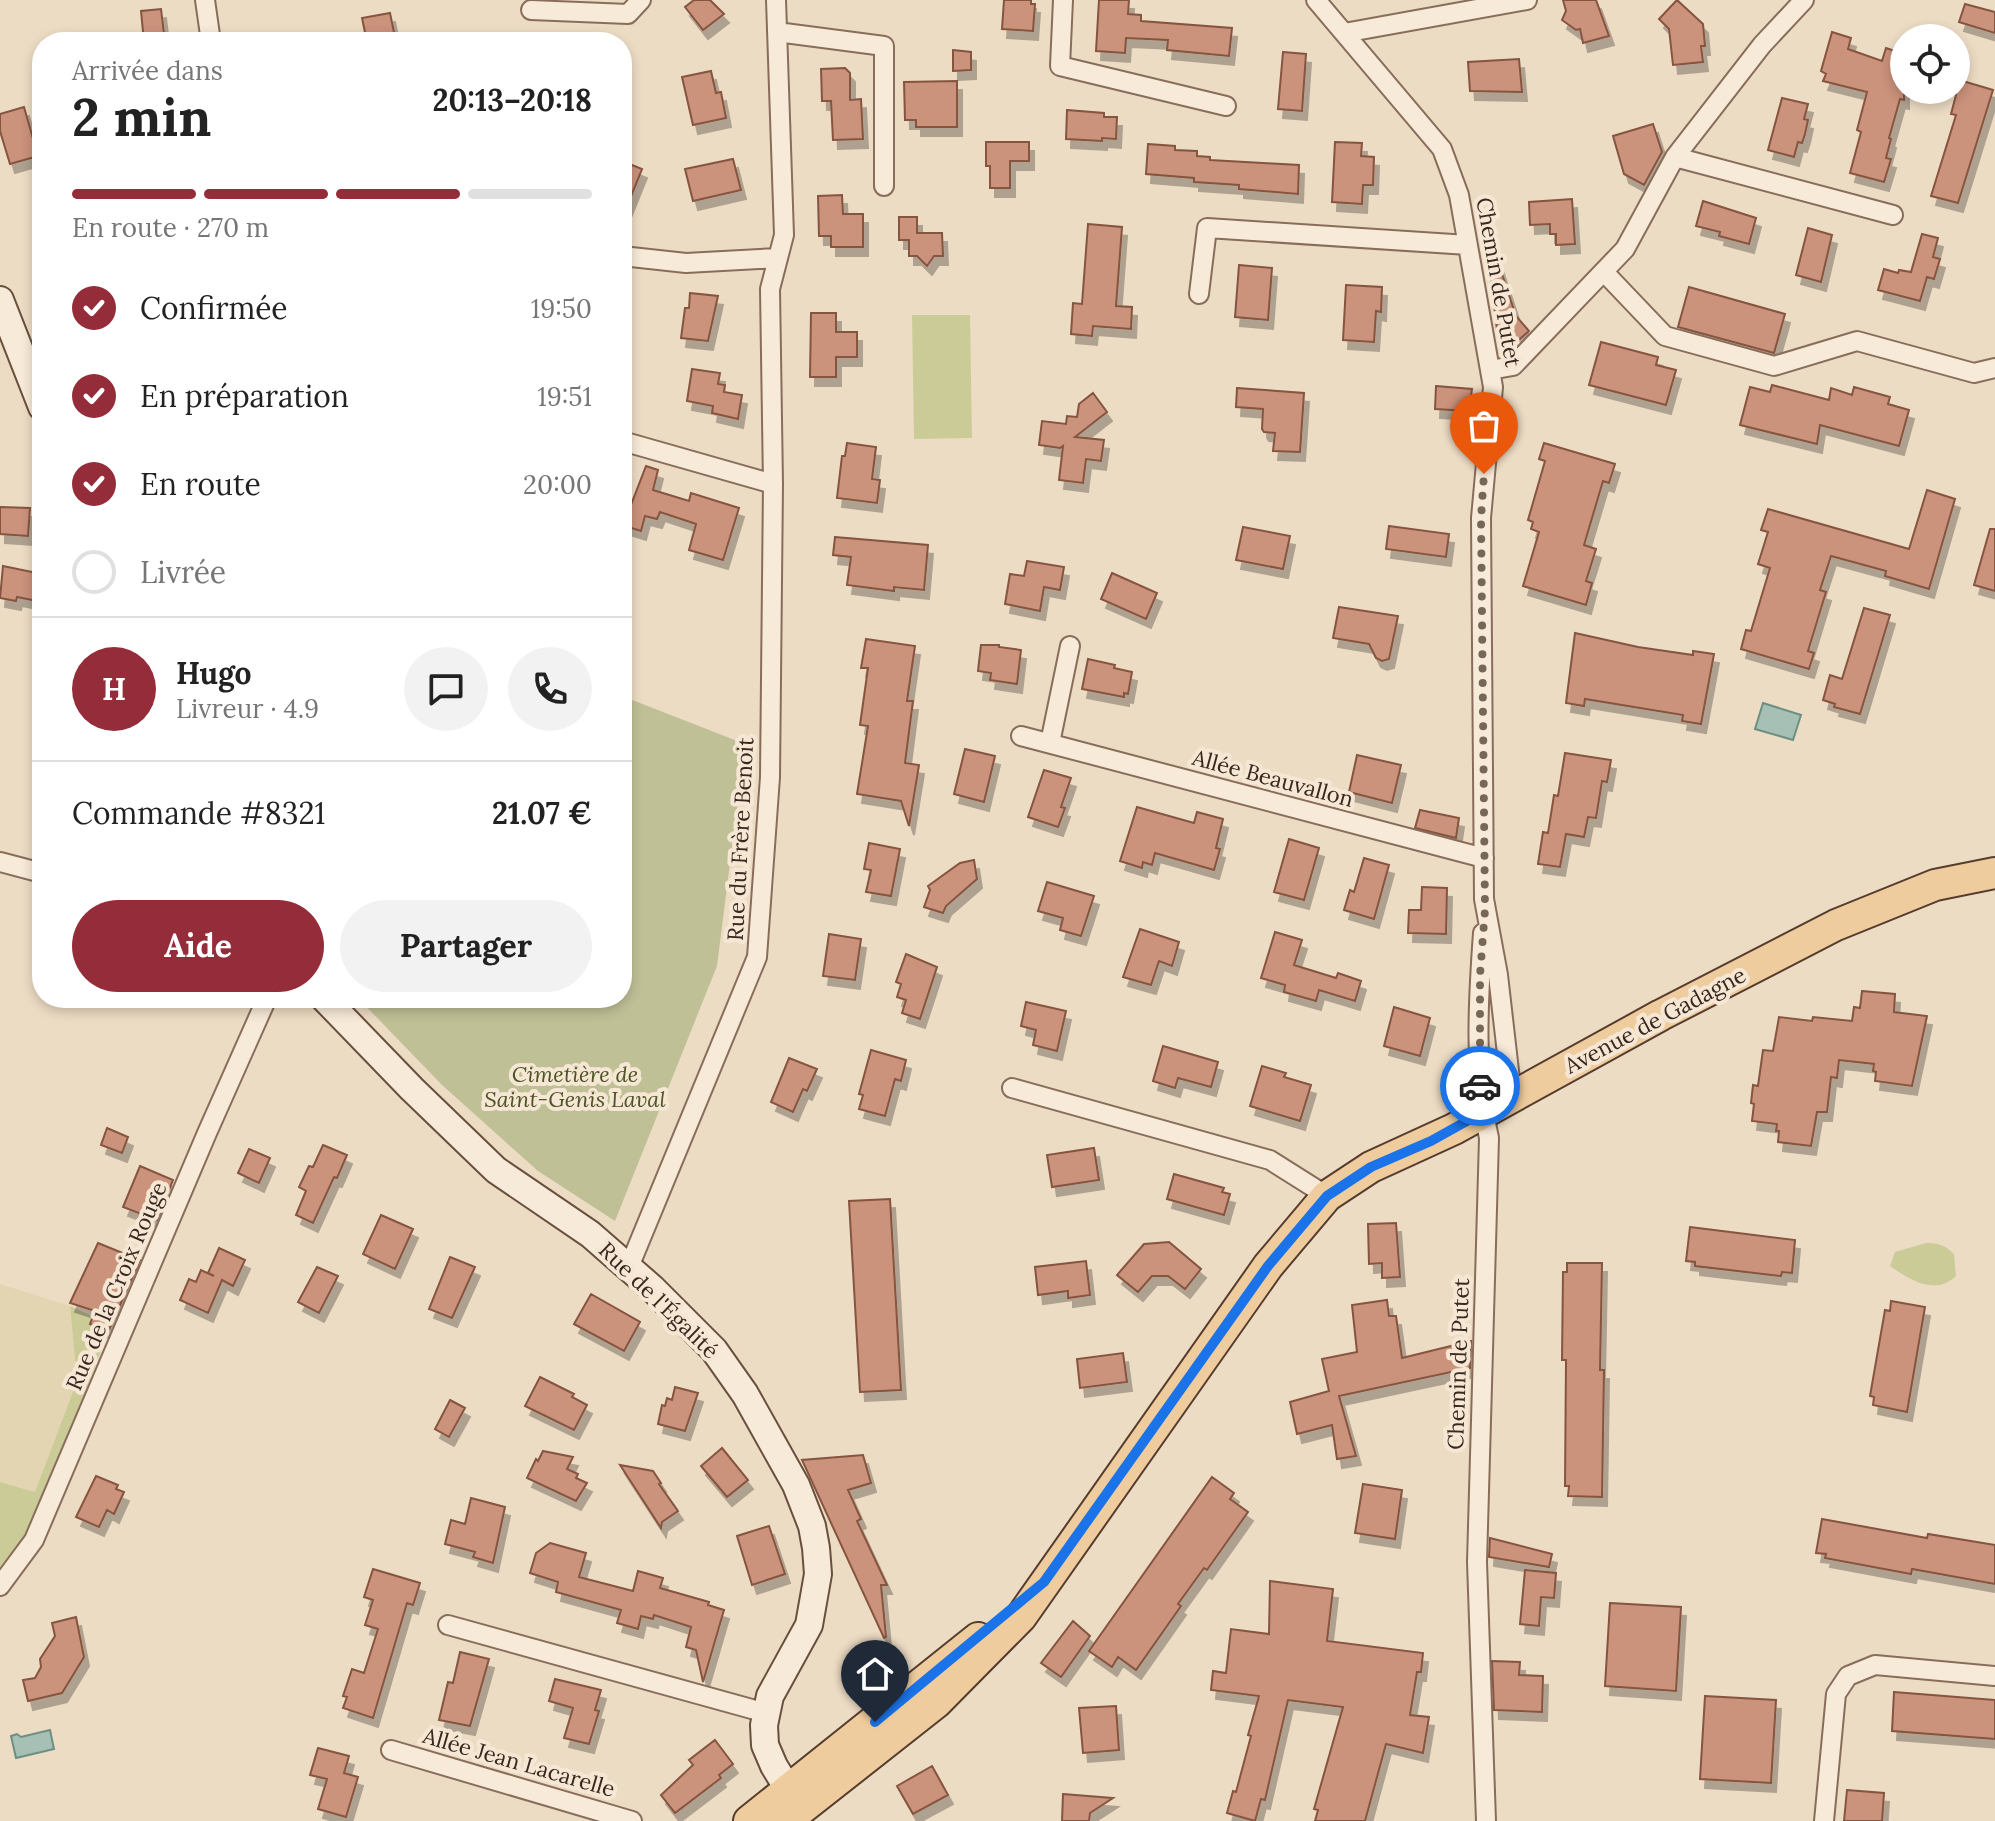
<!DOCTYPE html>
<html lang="fr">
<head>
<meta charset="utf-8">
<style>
  :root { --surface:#fff; --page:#f2f2f2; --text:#222; --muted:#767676; --line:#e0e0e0; --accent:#952c3a }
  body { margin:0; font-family:Lora,serif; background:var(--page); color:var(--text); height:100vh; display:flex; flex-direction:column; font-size:30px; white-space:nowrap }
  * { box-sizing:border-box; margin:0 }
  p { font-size:26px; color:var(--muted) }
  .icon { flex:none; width:44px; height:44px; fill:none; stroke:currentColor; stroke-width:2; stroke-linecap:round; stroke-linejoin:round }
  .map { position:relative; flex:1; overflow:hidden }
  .side { position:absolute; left:32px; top:32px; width:600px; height:976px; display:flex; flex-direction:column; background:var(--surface); border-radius:32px; box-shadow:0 4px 12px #0003 }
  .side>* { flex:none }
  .controls { position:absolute; left:1890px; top:24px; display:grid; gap:16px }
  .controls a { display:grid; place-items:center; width:80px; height:80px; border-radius:50%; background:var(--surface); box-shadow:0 4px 12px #0003; font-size:40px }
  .pin { position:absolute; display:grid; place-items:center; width:68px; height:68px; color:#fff; margin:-82px -34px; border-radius:50% 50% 50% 0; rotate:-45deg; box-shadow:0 0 8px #0007 }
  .pin .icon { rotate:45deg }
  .courier { position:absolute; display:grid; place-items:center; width:80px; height:80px; margin:-40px; border:6px solid #1a73e8; border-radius:50%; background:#fff; color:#222; box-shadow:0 2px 10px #0007 }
  .summary em { font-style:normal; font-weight:700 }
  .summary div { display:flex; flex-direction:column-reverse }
  .summary { display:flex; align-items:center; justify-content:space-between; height:136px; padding:0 40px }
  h1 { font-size:52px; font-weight:700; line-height:60px }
  .bar { display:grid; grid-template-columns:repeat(4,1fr); gap:12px 8px; align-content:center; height:96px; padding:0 40px }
  .bar i { height:10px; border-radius:6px; background:var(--line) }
  .bar .selected { background:var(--accent) }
  .bar p { grid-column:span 4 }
  .line { display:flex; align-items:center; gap:20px; padding:0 40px; border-top:2px solid var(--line) }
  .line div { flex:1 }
  .round { display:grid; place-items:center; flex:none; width:84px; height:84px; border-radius:42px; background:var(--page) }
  ol { padding:0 40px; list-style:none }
  li { display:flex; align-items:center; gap:24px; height:88px }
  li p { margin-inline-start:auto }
  li .icon { padding:8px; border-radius:50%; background:var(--accent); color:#fff; stroke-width:4 }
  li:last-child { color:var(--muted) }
  li i { width:44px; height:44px; border:4px solid var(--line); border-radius:50% }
  .button { display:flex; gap:16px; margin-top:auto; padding:16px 40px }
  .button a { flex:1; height:92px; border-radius:48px; background:var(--accent); color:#fff; font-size:32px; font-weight:700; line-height:92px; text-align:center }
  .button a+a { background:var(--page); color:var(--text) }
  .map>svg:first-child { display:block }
  .farmland { fill:#e3d5b2 }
  .green { fill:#cbcb98 }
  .cemetery { fill:#c0c097 }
  .water { fill:#a6c0b5; stroke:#6d8f82; stroke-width:2 }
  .building { fill:#cb927b; stroke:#865441; stroke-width:2; filter:url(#shadow) }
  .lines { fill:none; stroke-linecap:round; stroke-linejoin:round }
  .street-casing { stroke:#886d5b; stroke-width:22 }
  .secondary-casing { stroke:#694f3e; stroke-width:30 }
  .primary-casing { stroke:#553c2f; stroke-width:34 }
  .street { stroke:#f8ead8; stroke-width:18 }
  .secondary { stroke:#f8ead8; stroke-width:26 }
  .primary { stroke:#efcc9d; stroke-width:30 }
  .done { stroke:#776759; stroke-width:8; stroke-dasharray:0 14.4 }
  .route { stroke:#1a73e8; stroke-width:10 }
  .labels { text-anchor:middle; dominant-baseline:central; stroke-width:8; stroke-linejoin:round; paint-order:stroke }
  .street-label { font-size:22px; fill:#38281f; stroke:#f5e7d4 }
  .park-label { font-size:22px; font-style:italic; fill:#4e5426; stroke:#f5e7d4 }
</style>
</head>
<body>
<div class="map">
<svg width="1995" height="1821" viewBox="0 0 1995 1821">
  <defs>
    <filter id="shadow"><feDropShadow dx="5" dy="9" stdDeviation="0" flood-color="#0004"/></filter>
  </defs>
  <rect width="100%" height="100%" fill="#eddcc4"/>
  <!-- farmland -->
  <path class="farmland" d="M0 1284 70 1306 77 1381 35 1492 0 1482Z"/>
  <!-- green -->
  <path class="green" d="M912 315H970L972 438 914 439Z
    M1926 1243C1938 1243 1945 1245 1954 1254L1956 1276C1935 1296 1910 1280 1890 1266L1895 1252Z
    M70 1306 92 1316 90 1324 109 1330 35 1523 0 1574V1482L35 1492 77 1381Z"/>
  <!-- cemetery -->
  <path class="cemetery" d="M622 696 745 744 717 966 615 1221 538 1171 442 1085 358 998H622Z"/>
  <!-- water -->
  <path class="water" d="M1763 703 1801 715 1793 740 1755 729Z
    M50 1730 54 1749 16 1758 11 1736 17 1734 21 1737Z"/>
  <!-- building -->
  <path class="building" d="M694 0H710L724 14 703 30 685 7Z
    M1004 0H1031V4H1035L1033 31 1002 29Z
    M1099 0H1129L1128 14 1141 15V21L1232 28 1229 56 1167 50 1168 40 1126 38 1125 53 1096 51Z
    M1563 0H1596L1609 36 1583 43 1580 29 1576 30 1562 20 1566 11Z
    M1677 0 1703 24 1705 46H1701L1703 62 1673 65 1669 29 1659 19Z
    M1965 4 1995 12V33L1959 22Z
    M161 9 165 42H144L141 11Z
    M390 13 396 42H367L362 18Z
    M1832 32 1851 38 1848 49 1882 61 1886 48 1904 54 1900 68 1904 69V100L1900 99 1889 138 1891 139 1886 158 1891 159 1884 182 1850 173 1861 132 1857 130 1867 92 1823 81 1826 74 1821 71Z
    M953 50 971 52V70L953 71Z
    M1283 52 1306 54 1302 111 1278 109Z
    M1519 59 1522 92 1470 91 1468 62Z
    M845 68 850 73V100L861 99 863 139 833 140 831 101H822L821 69Z
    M711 71 716 93 721 92 726 118 693 125 682 77Z
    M1956 79 1993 90 1958 203 1931 196 1956 115 1951 114 1956 95Z
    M957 81V127H916V120H905L904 82Z
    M1782 98 1808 104 1804 119 1808 120 1805 134 1802 143 1798 142 1794 157 1768 150Z
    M24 107 38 156 10 164 0 131V114Z
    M1067 110 1104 113V117H1117L1116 139 1102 138V141L1066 139Z
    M1653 124 1662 152 1644 185 1624 174 1613 136Z
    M986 142H1029V161H1010V188H990V166H986Z
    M1335 142 1362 143 1361 156 1374 157 1373 185H1363L1362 204 1332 202Z
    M1148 144 1175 146V150L1197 151V156L1210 157V160L1299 165 1298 194 1239 189V185L1194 182V178L1146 174Z
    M733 159 741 190 693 201 685 169Z
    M622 161 642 169 623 216H622Z
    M842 195 843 214H863V247H831V236H819L818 196Z
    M1572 199 1575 244 1556 245V234H1550V224L1530 225 1529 202Z
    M1703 201 1756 218 1749 244 1719 236 1720 232 1696 226Z
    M899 217H917V233H942L943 256H934L927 266 917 256H909V240H899Z
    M1088 224 1122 227 1116 306 1132 307 1131 329 1093 326 1092 336 1071 334 1073 303 1082 304Z
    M1808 228 1832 235 1821 282 1796 275Z
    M1922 234 1938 238 1933 257 1940 259 1934 279 1927 277 1920 301 1878 290 1884 269 1898 273 1899 270 1911 272Z
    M1497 259 1516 316 1529 331 1512 346 1497 330 1489 260Z
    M1239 265 1272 268 1268 320 1235 317Z
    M1346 285 1382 287 1381 312 1376 311 1374 342 1343 340Z
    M1689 287 1785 314 1774 353 1678 327Z
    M690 293 718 296 708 341 681 338 685 308H689Z
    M811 313H836V332H857V357H836V377H810Z
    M1601 342 1658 357 1656 365 1676 370 1666 405 1589 385Z
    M692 369 720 373 718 384 725 385 724 392 742 395 738 419 712 413 713 406 687 401Z
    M1772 385 1829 400 1831 388 1852 395 1854 387 1890 397 1888 404 1909 410 1899 446 1820 425 1817 444 1740 425 1750 387 1770 392Z
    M1436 386 1472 389 1469 411 1435 409Z
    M1237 388 1304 393 1300 452 1273 451 1275 433 1264 432 1262 429 1263 409 1236 407Z
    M1093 393 1107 412 1075 437 1104 440 1101 461 1086 459 1083 483 1059 480 1063 446 1060 448 1039 445 1042 421 1066 424 1067 416 1077 417 1079 404Z
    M847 443 876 447 872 479 880 480 877 503 837 498 842 456H845Z
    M1544 443 1615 464 1609 483 1603 481 1584 545 1596 549 1586 581 1592 583 1586 605 1523 586 1539 532 1531 529 1533 522 1528 520 1545 461 1539 459Z
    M646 466 658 470 653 490 689 501 691 493 739 508 723 560 689 550 696 524 660 512 657 519 645 516 641 531 622 525V508L629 510Z
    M1927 490 1955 499 1929 589 1885 576 1886 571 1831 556 1820 590 1826 592 1808 651 1814 653 1809 669 1741 649 1746 630 1751 631 1770 568 1758 564 1768 532 1761 530 1768 509 1909 549Z
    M0 507 30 508 28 536 0 534Z
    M1389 526 1449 534 1446 557 1386 549Z
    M1243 527 1290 536 1283 569 1236 560Z
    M1990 529H1995V591L1974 585Z
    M835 537 928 545 924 590 894 587V591L847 585 851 557 833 555Z
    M1027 561 1064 567 1060 590 1044 587 1040 611 1005 604 1010 574 1024 576Z
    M3 566 42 574V602L17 597 16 601 0 598Z
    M1112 573 1157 593 1146 619 1101 599Z
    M1339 607 1398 616 1389 659 1382 661 1376 658 1369 644 1333 638Z
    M1864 608 1890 615 1860 714 1834 707 1835 704 1823 700 1830 675 1842 679Z
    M1575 633 1638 647 1693 655V651L1714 654 1701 724 1682 721 1683 715 1585 699 1584 706 1566 703Z
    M866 639 915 646 907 701H913L905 763 919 765 909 826 901 801 857 794 868 726 860 725 868 668H861Z
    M981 645H999V647L1021 650 1017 684 990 680 991 673 978 671Z
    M1088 659 1115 665 1114 668 1132 672 1128 694 1124 693V697L1082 689Z
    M965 749 995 756 984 802 954 794Z
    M1565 753 1611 760 1607 782 1602 781 1596 818 1588 817 1584 837 1566 834 1560 867 1538 864 1543 832 1548 833 1554 795 1558 796Z
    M1357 755 1401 765 1392 803 1349 792Z
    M1044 770 1071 778 1061 807 1065 808 1058 827 1028 817Z
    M1137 807 1194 823 1197 812 1223 819 1216 848 1220 849 1214 870 1155 853 1152 865 1143 862 1142 868 1120 861Z
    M1420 810 1459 818 1456 838 1415 828Z
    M1289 839 1319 848 1304 900 1274 892Z
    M869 843 900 849 891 896 866 892 871 870 864 869Z
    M1364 858 1389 865 1374 919 1344 910 1350 890 1354 892Z
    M974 860 977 879 946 906 943 913 924 907 930 890 928 886 960 863Z
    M1047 882 1094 896 1081 936 1060 930 1063 918 1038 911Z
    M1422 887 1447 888 1446 934 1408 933 1409 910H1421Z
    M1140 929 1179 942 1172 966 1159 961 1151 985 1123 977Z
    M1275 932 1302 940 1294 965 1336 978 1338 973 1361 981 1355 1001 1319 990 1316 1001 1284 992 1285 985 1261 978Z
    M829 934 861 939 855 980 823 976Z
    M906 954 937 967 920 1019 902 1013 906 1000 897 997 901 984 896 982Z
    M1862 991 1895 994 1894 1012 1927 1016 1912 1086 1875 1081 1876 1072 1873 1071 1874 1064 1839 1060 1837 1078 1831 1077 1827 1112H1817L1811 1146 1778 1142 1779 1131H1776L1777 1124 1752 1121 1754 1104 1751 1103 1753 1085 1758 1086 1763 1050 1773 1051 1779 1017 1812 1021 1813 1017 1852 1021 1854 1007 1860 1008Z
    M1026 1002 1066 1011 1057 1051 1033 1045 1036 1030 1021 1026Z
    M1394 1007 1430 1018 1420 1056 1384 1046Z
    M1163 1046 1218 1062 1211 1087 1178 1078 1175 1088 1153 1081Z
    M871 1050 906 1060 901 1081 895 1079 885 1116 859 1109 863 1095 859 1094Z
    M789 1058 817 1069 807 1091 803 1089 793 1112 771 1102Z
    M1262 1066 1286 1073 1284 1077 1311 1085 1300 1121 1250 1106Z
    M107 1128 128 1137 122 1153 101 1145Z
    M323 1145 347 1155 337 1178 334 1177 313 1223 296 1215 306 1191 299 1187 309 1166 313 1167Z
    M1094 1148 1099 1180 1052 1187 1047 1155Z
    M249 1149 270 1158 259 1183 238 1173Z
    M140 1166 173 1180 157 1220 123 1207Z
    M1174 1174 1224 1188 1222 1192 1230 1194 1224 1215 1167 1199Z
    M890 1199 901 1390 860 1392 849 1201Z
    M381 1215 413 1229 395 1269 363 1254Z
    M1396 1223 1400 1277 1382 1278V1263L1369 1264 1368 1224Z
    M1690 1227 1795 1240 1792 1273 1782 1272 1781 1276 1695 1266V1262L1686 1261Z
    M1169 1242 1201 1269 1185 1289 1168 1276H1152L1138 1292 1117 1275 1144 1244Z
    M98 1243 140 1260 109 1330 90 1324 95 1311 70 1303Z
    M219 1248 245 1260 233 1286 222 1280 208 1313 180 1300 189 1279 196 1282 201 1270 214 1276 208 1273Z
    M450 1257 475 1267 452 1318 429 1309Z
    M1086 1261 1090 1295 1068 1298V1291L1038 1295 1035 1267Z
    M1567 1263H1602L1600 1370H1604L1602 1497 1568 1496 1569 1486H1565L1566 1360H1562L1563 1272H1567Z
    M317 1267 338 1276 319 1313 298 1302Z
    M591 1294 640 1322 624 1351 574 1324Z
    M1387 1300 1389 1316H1396L1402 1358 1471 1341 1470 1368 1339 1396 1356 1456 1337 1459 1332 1425 1297 1434 1290 1402 1329 1391 1322 1359 1357 1352 1352 1305Z
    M1891 1301 1925 1307 1907 1412 1873 1405 1874 1397 1870 1396 1885 1310 1890 1311Z
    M1123 1353 1127 1382 1080 1388 1077 1359Z
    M540 1377 574 1394 572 1397 587 1405 574 1430 525 1406Z
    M675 1387 698 1393 685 1431 658 1424 662 1405 665 1406 667 1398 672 1400Z
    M450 1400 465 1408 449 1437 435 1429Z
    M722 1448 748 1480 727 1497 701 1466Z
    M543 1451 573 1457 567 1469 578 1474 576 1478 587 1483 576 1501 527 1478 536 1459 538 1461Z
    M863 1455 871 1483 848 1490 861 1519 857 1521 887 1585H881L886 1637 884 1638 802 1460Z
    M620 1465 653 1471 661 1483 659 1484 678 1511 662 1522 661 1528Z
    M96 1476 118 1485 116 1489 124 1492 114 1514 107 1510 99 1527 76 1517Z
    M1212 1477 1234 1493 1230 1499 1248 1512 1207 1570 1204 1568 1178 1604 1181 1606 1136 1670 1118 1657 1112 1667 1089 1651Z
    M1363 1484 1402 1490 1395 1539 1355 1533Z
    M471 1498 505 1507 493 1563 473 1557 475 1552 445 1544 451 1520 465 1524Z
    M1822 1519 1927 1538 1928 1534 1995 1545V1584L1912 1569 1911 1574 1825 1558 1826 1554 1816 1553Z
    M769 1526 785 1574 752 1585 737 1536Z
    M1490 1538 1552 1554 1549 1567 1489 1557Z
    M550 1543 586 1553 579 1577 633 1591 638 1571 663 1578 660 1588 709 1602 708 1605 724 1610 703 1682 696 1650 686 1647 691 1627 654 1615 653 1619 641 1616 638 1629 617 1623 621 1610 556 1592 558 1582 530 1573 536 1553Z
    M373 1569 420 1583 413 1605 407 1603 373 1718 343 1708 347 1697 343 1696 352 1669 364 1673 378 1629 365 1625 373 1600 364 1597Z
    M1525 1570 1556 1573 1554 1598 1541 1597 1539 1626 1520 1624Z
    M1270 1581 1333 1589 1327 1641 1423 1653 1421 1672H1417L1410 1715 1429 1717 1423 1753 1386 1744 1365 1821H1315L1318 1810 1314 1809 1343 1707 1288 1700 1265 1800 1261 1799 1255 1821 1227 1813 1233 1791 1236 1792 1251 1736 1248 1735 1259 1696 1211 1690 1213 1671 1226 1673 1231 1629 1269 1634Z
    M1610 1603 1681 1607 1676 1691 1605 1686Z
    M76 1617 84 1657 62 1693 28 1701 23 1680 35 1678 41 1667 40 1659 55 1636 52 1623Z
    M1073 1621 1090 1636 1061 1677 1041 1663Z
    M460 1652 489 1659 470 1726 439 1720 448 1682 453 1683Z
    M1492 1661 1520 1662 1519 1675 1543 1676 1542 1712 1494 1710Z
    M555 1679 601 1690 595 1710 599 1711 589 1744 564 1738 573 1708 549 1701Z
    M1894 1692 1995 1700V1739L1892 1731Z
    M1705 1696 1776 1700 1771 1783 1700 1779Z
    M1116 1706 1119 1750 1083 1753 1079 1708Z
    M715 1740 733 1764 719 1775 721 1778 675 1813 661 1795 693 1765 689 1760Z
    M318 1748 349 1756 344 1773 358 1777 346 1817 318 1809 327 1779 310 1775Z
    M932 1766 948 1795 913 1814 897 1786Z
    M1847 1790 1884 1793 1882 1821H1844Z
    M1063 1794 1113 1798 1090 1813 1089 1821H1062Z"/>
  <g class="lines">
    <!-- street casing -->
    <g class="street-casing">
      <path id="street" d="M205 0 211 42
        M1063 0 1060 66 1226 106
        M1316 0 1442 149 1459 195 1493 387 1481 518 1484 899 1498 975 1512 1097
        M531 10 628 14 641 0
        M777 32 884 46V186
        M1344 33 1527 0
        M1675 157 1893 215
        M622 256 686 263 778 258
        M1604 272 1665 336 1774 366 1857 341 1974 373 1995 368
        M1199 294 1207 228 1468 245
        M1490 370 1513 366 1625 249 1675 157 1762 45 1804 0
        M622 441 773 484
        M1021 736 1484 858
        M1050 743 1070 646
        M0 862 42 873
        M1483 933C1478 1002 1474 1071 1489 1138L1477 1562 1486 1821
        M1012 1088 1270 1160 1327 1196
        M629 1267 757 957 770 777 773 484 770 289 784 235 776 0
        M0 1586 34 1540 207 1133 267 998
        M448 1625 766 1713
        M391 1750 632 1821
        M1824 1821 1836 1694 1848 1676 1875 1665 1995 1676"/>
    </g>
    <!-- secondary casing -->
    <g class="secondary-casing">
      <path id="secondary" d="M0 300 42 407
        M324 998 412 1089 496 1170 590 1234 652 1288 714 1350 745 1394 796 1485 812 1526 816 1548 818 1574 809 1625 770 1696 764 1725 765 1745 774 1766 798 1805"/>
    </g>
    <!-- primary casing -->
    <g class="primary-casing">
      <path id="primary" d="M749 1821 978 1638
        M786 1821 936 1703 1021 1617 1268 1266 1327 1196 1371 1167 1454 1129 1661 1015 1836 925 1935 885 1995 873"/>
    </g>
    <!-- street -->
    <use href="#street" class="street"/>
    <!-- secondary -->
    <use href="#secondary" class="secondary"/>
    <!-- primary -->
    <use href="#primary" class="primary"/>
  </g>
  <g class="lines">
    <!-- done -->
    <path class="done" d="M1480 1086V975L1485 910 1481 518 1484 474"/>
    <!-- route -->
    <path class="route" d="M875 1722 1044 1582 1268 1266 1327 1196 1371 1167 1431 1141 1483 1112 1480 1086"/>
  </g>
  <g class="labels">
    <!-- street labels -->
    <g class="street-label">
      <text transform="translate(1499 282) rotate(80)">Chemin de Putet</text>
      <text transform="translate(1273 778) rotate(15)">Allée Beauvallon</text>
      <text transform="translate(740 839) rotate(-87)">Rue du Frère Benoit</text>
      <text transform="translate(1655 1020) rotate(-28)">Avenue de Gadagne</text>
      <text transform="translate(116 1286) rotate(-67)">Rue de la Croix Rouge</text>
      <text transform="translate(659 1300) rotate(44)">Rue de l'Égalité</text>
      <text transform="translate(1458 1364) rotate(-88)">Chemin de Putet</text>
      <text transform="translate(519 1762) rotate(16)">Allée Jean Lacarelle</text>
    </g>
    <!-- park labels -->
    <g class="park-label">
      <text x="575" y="1074">Cimetière de<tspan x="575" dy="25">Saint-Genis Laval</tspan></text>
    </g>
  </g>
</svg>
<div class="controls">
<a><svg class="icon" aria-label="locate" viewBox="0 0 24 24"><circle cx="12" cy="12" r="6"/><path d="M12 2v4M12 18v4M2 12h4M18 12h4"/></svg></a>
</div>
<div class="pin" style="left:1484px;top:474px;background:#ea580c"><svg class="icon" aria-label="bag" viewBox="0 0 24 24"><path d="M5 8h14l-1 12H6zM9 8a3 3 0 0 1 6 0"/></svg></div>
<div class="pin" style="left:875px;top:1722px;background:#1f2937"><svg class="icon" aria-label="home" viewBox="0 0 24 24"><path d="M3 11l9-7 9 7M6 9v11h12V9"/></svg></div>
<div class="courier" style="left:1480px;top:1086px"><svg class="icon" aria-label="car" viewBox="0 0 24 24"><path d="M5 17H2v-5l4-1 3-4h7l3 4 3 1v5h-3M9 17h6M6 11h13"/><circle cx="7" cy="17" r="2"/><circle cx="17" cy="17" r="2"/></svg></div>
<section class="side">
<div class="summary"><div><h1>2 min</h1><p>Arrivée dans</p></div><em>20:13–20:18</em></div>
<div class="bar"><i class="selected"></i><i class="selected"></i><i class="selected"></i><i></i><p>En route · 270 m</p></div>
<ol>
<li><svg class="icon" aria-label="check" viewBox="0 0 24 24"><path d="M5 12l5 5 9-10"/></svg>Confirmée<p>19:50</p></li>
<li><svg class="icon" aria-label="check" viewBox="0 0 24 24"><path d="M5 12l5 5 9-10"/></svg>En préparation<p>19:51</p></li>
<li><svg class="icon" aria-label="check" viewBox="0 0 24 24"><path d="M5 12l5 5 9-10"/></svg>En route<p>20:00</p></li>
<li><i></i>Livrée</li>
</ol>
<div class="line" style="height:144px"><b class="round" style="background:var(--accent);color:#fff">H</b><div><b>Hugo</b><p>Livreur · 4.9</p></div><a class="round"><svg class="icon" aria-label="chat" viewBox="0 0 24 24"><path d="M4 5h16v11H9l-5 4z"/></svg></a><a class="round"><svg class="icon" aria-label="phone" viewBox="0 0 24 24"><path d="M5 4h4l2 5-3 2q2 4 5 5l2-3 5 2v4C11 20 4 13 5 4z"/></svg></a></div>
<div class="line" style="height:104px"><div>Commande #8321</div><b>21.07 €</b></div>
<div class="button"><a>Aide</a><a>Partager</a></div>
</section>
</div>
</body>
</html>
